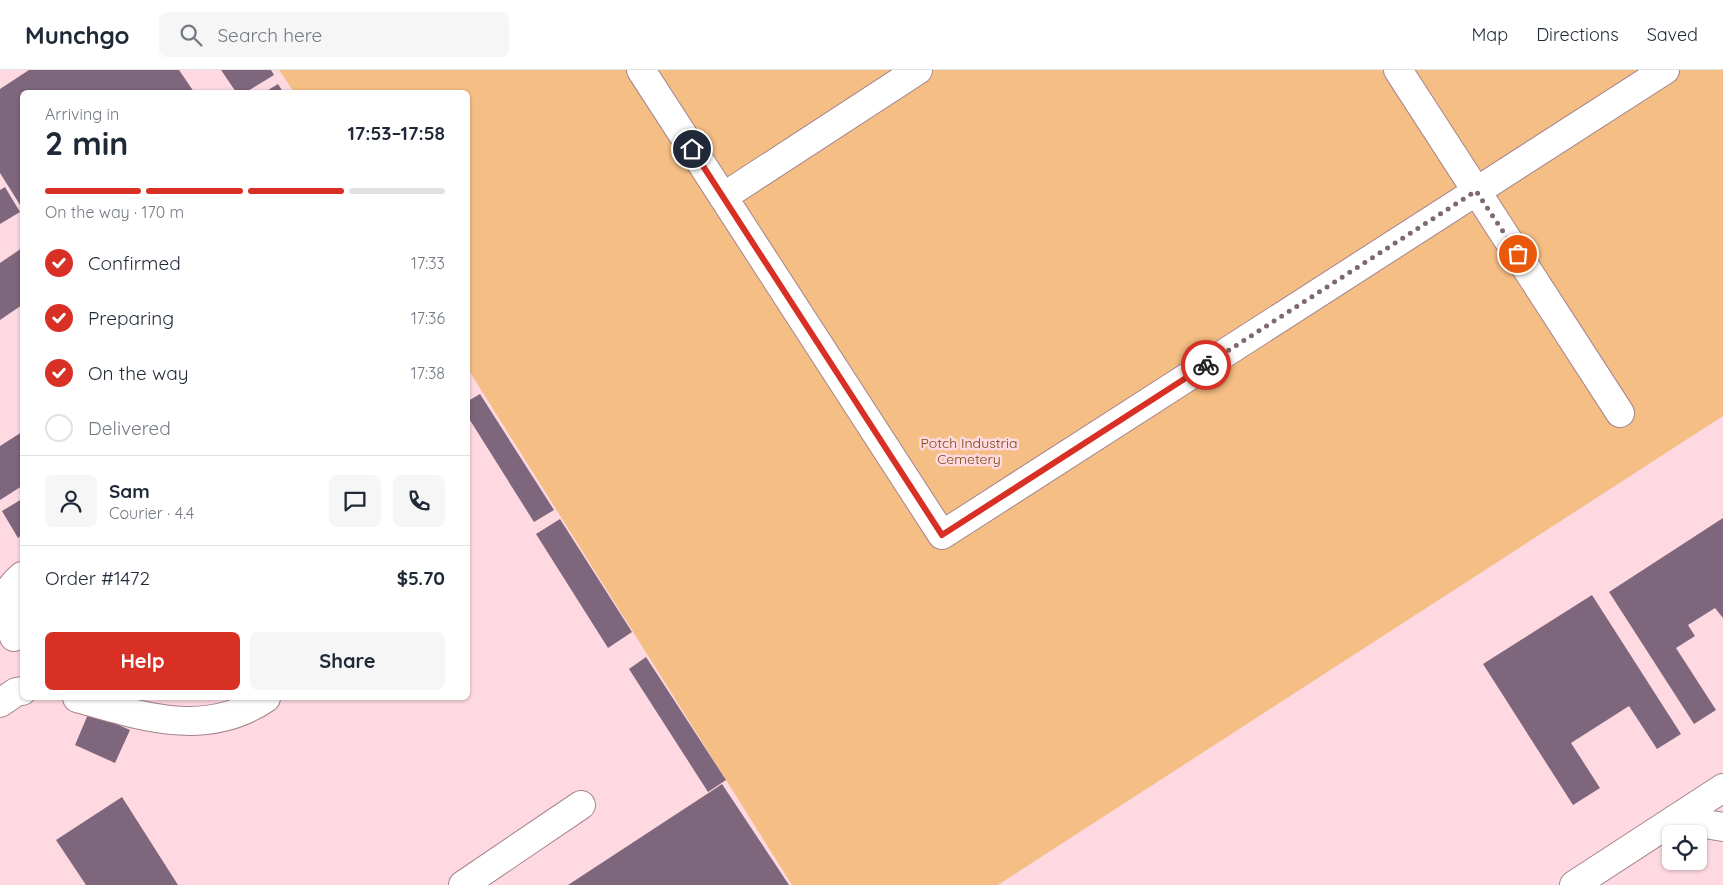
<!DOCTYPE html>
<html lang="en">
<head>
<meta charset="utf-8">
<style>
  :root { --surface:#fff; --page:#f6f6f7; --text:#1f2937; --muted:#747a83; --line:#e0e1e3; --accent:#d93025 }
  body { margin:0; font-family:Quicksand,sans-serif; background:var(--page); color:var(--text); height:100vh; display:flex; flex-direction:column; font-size:19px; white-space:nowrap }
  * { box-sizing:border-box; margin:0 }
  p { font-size:16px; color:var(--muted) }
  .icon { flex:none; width:28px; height:28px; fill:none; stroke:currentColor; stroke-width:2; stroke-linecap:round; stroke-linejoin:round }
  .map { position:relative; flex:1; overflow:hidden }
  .side { position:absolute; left:20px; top:20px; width:450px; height:610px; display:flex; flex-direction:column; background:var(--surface); border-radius:8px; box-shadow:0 1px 4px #0004 }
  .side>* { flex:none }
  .controls { position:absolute; left:1662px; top:755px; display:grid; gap:10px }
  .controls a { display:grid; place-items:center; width:45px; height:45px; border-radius:8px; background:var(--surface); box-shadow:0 1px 4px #0004; font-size:25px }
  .pin { position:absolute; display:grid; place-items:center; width:42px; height:42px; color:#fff; margin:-21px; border:2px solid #fff; border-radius:50%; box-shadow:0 1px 5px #0007 }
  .courier { position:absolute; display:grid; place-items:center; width:50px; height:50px; margin:-25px; border:4px solid #d93025; border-radius:50%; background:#fff; color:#222; box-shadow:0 1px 6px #0007 }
  .headline em { font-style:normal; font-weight:800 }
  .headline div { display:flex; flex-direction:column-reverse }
  .headline { display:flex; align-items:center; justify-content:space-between; height:85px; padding:0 25px }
  h1 { font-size:32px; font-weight:800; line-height:38px }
  .bar { display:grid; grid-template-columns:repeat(4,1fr); gap:8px 5px; align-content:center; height:60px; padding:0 25px }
  .bar i { height:6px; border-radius:4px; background:var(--line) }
  .bar .selected { background:var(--accent) }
  .bar p { grid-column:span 4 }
  .line { display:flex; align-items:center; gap:12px; padding:0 25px; border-top:1px solid var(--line) }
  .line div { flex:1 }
  .round { display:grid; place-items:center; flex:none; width:52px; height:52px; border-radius:8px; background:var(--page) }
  ol { padding:0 25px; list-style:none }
  li { display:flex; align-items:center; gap:15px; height:55px }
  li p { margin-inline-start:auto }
  li .icon { padding:5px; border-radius:50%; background:var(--accent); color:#fff; stroke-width:4 }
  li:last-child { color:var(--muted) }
  li i { width:28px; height:28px; border:2px solid var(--line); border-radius:50% }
  .primary-button { display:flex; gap:10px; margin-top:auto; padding:10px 25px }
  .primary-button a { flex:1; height:58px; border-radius:8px; background:var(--accent); color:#fff; font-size:20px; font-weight:800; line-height:58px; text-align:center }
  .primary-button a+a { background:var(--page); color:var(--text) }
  header { display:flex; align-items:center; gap:30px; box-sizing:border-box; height:70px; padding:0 25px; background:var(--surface); border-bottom:1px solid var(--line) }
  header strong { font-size:24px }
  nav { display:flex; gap:28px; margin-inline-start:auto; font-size:18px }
  .search { width:350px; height:45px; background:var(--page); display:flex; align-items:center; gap:12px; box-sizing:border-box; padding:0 18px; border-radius:8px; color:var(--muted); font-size:19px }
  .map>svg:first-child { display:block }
  .green { fill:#f5be84 }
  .building { fill:#7e677c }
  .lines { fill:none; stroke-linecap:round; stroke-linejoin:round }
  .minor-casing { stroke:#a5848c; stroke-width:30 }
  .minor { stroke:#fff; stroke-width:28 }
  .done { stroke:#7f696f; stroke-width:5; stroke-dasharray:0 9 }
  .route { stroke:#d93025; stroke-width:6 }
  .labels { text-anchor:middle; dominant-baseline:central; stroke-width:5; stroke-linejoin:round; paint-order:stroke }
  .park-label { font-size:14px; fill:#774909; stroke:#fed9e2 }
</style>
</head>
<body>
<header>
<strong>Munchgo</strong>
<div class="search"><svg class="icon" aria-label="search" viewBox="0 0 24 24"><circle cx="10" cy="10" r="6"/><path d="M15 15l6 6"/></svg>Search here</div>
<nav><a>Map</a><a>Directions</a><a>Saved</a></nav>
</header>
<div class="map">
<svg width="1723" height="815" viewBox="0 0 1723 815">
  <rect width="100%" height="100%" fill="#fed9e2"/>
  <!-- green -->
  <path class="green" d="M279 0H1723V346L998 815H792L468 299V22H294Z"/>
  <!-- building -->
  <path class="building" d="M29 0H179L194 22H22V138L0 103V19Z
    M221 0H271L274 5 246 22H236Z
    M278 14 283 22H265Z
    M5 117 20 142 0 154V120Z
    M22 178V235L0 250V193Z
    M480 324 554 440 534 452 468 347V331Z
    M22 362V416L0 430V376Z
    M22 429V465L18 468 2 441Z
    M1723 448V548L1715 538 1688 555 1695 566 1676 578 1716 640 1694 654 1609 522Z
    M560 449 632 562 608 578 536 464Z
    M1592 525 1681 664 1657 679 1629 636 1571 673 1600 718 1573 735 1483 594Z
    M646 587 726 710 708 722 629 599Z
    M89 642 130 660 115 693 75 675Z
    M722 714 789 815H568L710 722Z
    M122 727 178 815H86L56 770Z"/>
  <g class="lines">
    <!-- minor casing -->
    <g class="minor-casing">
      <path id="minor" d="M641 0 942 465 1665 0
        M1398 0 1620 343
        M723 127 918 0
        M14 567C4 541 0 524 22 506
        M77 628C141 646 206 669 266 628
        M0 633 16 622 22 621
        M1675 749 1723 757
        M463 815 581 735
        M1574 815 1723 718"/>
    </g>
    <!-- minor -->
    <use href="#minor" class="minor"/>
  </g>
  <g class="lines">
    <!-- done -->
    <path class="done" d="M1206 295 1476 121 1518 184"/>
    <!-- route -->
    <path class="route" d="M692 79 942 465 1206 295"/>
  </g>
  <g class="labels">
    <!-- park labels -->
    <g class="park-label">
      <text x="969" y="373">Potch Industria<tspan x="969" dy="16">Cemetery</tspan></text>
    </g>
  </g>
</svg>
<div class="controls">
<a><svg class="icon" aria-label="locate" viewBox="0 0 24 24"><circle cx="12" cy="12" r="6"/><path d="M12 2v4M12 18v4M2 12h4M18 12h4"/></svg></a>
</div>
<div class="pin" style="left:1518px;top:184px;background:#ea580c"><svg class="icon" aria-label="bag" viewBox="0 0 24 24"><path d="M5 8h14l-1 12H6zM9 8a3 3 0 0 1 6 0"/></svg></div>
<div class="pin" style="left:692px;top:79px;background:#1f2937"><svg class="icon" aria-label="home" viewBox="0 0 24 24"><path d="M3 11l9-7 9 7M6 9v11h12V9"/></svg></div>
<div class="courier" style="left:1206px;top:295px"><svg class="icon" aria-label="bike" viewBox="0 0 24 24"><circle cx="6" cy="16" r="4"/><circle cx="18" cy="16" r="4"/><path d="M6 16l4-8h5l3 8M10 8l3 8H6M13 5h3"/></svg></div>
<section class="side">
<div class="headline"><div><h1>2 min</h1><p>Arriving in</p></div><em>17:53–17:58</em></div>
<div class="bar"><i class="selected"></i><i class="selected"></i><i class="selected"></i><i></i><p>On the way · 170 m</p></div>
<ol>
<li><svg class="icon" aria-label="check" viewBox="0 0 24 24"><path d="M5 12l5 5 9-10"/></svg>Confirmed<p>17:33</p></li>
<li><svg class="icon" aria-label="check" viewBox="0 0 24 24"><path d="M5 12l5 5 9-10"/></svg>Preparing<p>17:36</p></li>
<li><svg class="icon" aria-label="check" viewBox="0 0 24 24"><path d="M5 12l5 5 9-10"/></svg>On the way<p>17:38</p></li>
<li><i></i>Delivered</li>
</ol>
<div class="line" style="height:90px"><a class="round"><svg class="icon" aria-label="person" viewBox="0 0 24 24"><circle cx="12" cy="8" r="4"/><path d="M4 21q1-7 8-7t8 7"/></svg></a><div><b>Sam</b><p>Courier · 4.4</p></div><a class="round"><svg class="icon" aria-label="chat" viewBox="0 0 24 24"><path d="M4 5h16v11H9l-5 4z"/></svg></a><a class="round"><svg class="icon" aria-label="phone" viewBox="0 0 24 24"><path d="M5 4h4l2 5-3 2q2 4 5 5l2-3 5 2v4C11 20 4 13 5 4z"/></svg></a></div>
<div class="line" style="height:65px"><div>Order #1472</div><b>$5.70</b></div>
<div class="primary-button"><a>Help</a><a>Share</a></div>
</section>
</div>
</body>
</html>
